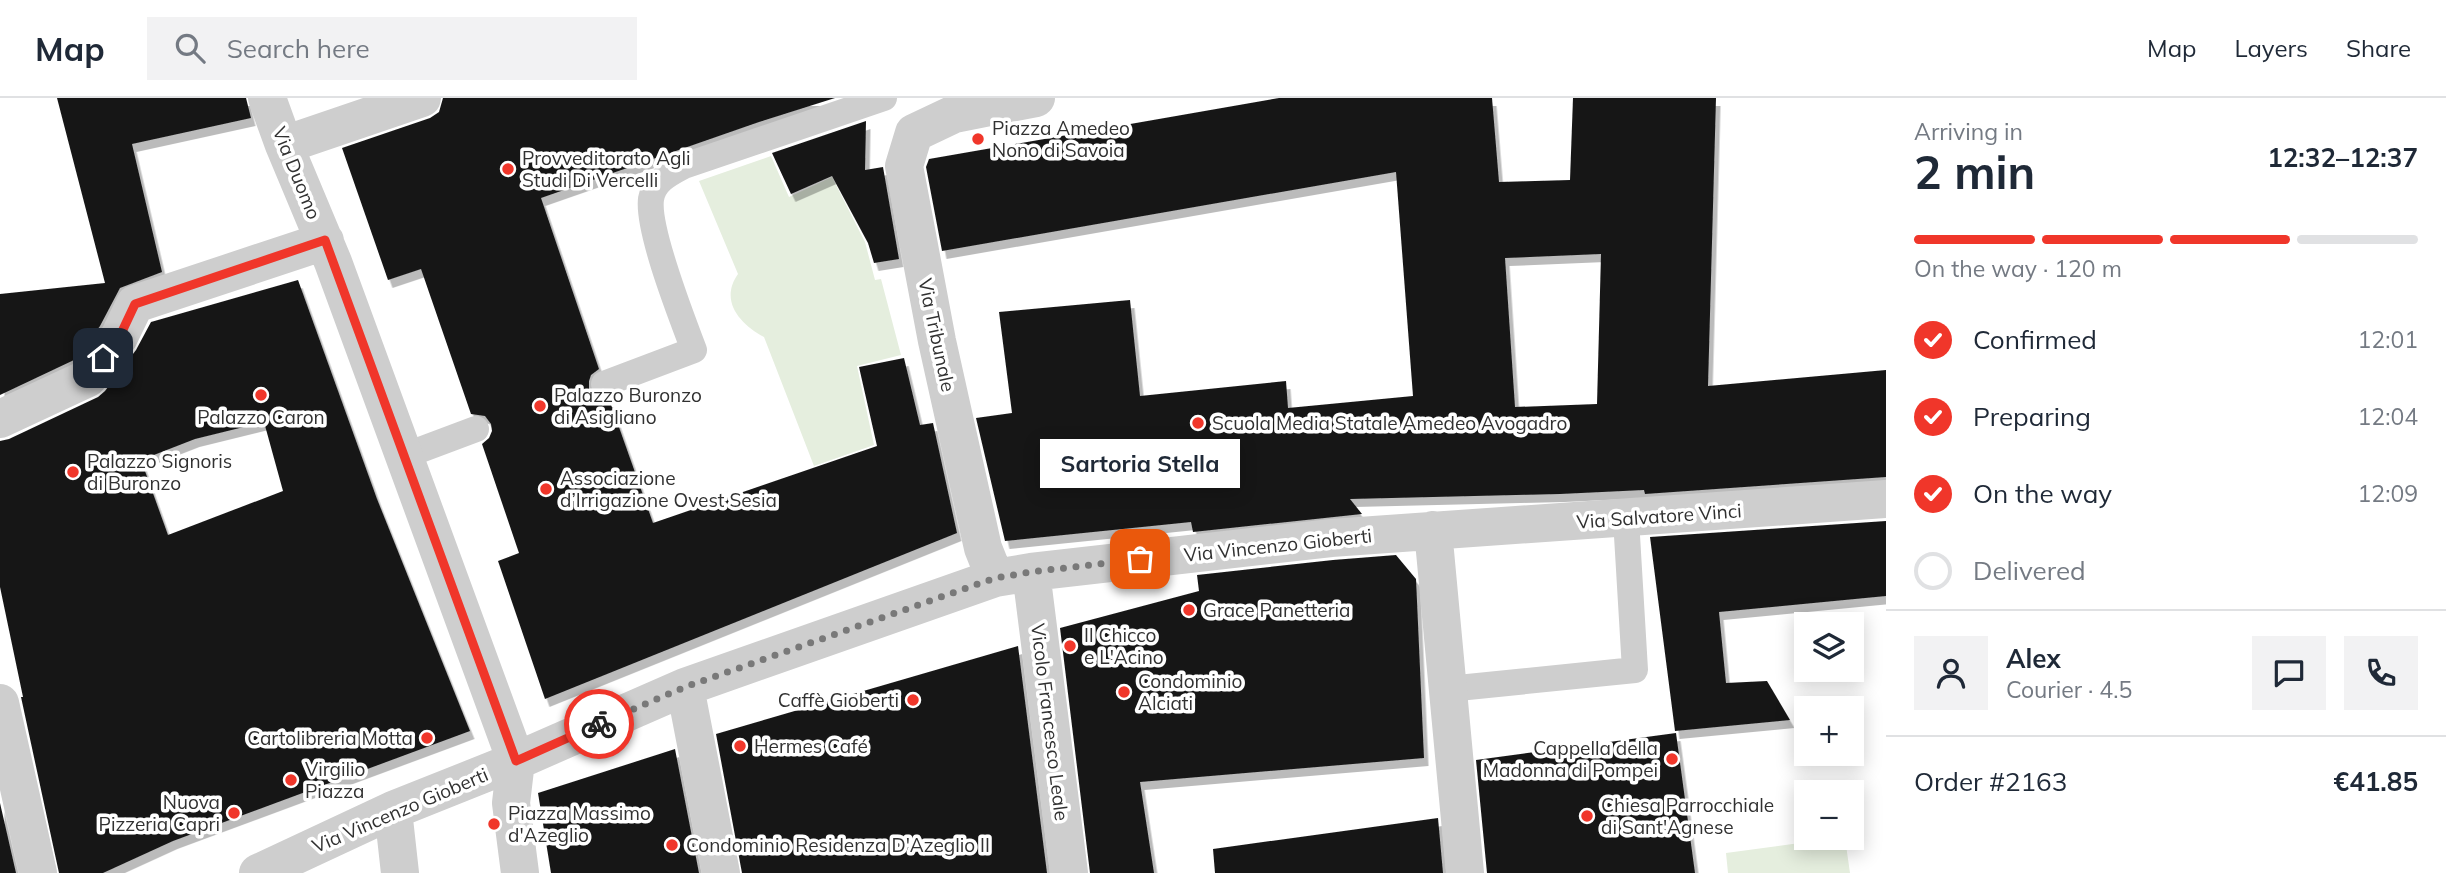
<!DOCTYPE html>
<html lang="en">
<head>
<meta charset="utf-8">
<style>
  :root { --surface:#fff; --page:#f2f2f3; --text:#1f2937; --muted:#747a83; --line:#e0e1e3; --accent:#f0362a }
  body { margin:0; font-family:Mulish,sans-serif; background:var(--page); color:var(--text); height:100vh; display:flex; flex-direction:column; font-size:26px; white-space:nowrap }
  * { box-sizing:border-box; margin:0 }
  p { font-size:23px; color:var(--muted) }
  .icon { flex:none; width:38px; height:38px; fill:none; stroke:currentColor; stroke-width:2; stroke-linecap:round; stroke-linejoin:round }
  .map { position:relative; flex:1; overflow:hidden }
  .side { display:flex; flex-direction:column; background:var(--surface); width:560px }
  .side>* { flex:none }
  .buttons { position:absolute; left:1794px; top:514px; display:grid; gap:14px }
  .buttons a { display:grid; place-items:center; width:70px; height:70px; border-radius:0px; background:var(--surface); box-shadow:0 4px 18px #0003; font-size:35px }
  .pin { position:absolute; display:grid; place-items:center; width:60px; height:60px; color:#fff; margin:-30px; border-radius:14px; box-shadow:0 4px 10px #0006 }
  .courier { position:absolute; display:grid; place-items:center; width:70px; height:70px; margin:-35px; border:5px solid #f0362a; border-radius:50%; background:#fff; color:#222; box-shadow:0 2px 9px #0007 }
  .bubble { position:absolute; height:49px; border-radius:0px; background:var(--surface); box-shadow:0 4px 18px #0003; font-size:23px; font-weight:700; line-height:49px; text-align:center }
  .headline em { font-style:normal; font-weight:700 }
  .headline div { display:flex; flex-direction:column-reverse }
  .headline { display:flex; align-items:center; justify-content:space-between; height:119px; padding:0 28px }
  h1 { font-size:46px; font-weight:700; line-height:52px }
  .bar { display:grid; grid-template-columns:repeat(4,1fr); gap:10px 7px; align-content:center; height:84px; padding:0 28px }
  .bar i { height:9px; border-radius:5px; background:var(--line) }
  .bar .current { background:var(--accent) }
  .bar p { grid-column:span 4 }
  .line { display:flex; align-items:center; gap:18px; padding:0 28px; border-top:2px solid var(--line) }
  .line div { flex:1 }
  .round { display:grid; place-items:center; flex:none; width:74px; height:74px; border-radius:0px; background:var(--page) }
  ol { padding:0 28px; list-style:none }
  li { display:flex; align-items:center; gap:21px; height:77px }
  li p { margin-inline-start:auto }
  li .icon { padding:7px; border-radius:50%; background:var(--accent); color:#fff; stroke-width:4 }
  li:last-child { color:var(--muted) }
  li i { width:38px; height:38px; border:4px solid var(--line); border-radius:50% }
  header { display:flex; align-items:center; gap:42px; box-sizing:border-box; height:98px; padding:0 35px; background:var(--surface); border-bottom:2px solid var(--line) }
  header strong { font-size:33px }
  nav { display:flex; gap:38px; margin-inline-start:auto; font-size:24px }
  .search { width:490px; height:63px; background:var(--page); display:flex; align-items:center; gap:18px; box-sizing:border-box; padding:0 24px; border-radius:0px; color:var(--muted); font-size:26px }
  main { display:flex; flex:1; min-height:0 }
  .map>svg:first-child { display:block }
  .green { fill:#e5eede }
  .building { fill:#181818; fill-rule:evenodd; filter:url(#shadow) }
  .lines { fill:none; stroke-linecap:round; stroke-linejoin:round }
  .lane { stroke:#cecece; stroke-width:26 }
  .street { stroke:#cecece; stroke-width:38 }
  .done { stroke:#797979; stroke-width:7; stroke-dasharray:0 12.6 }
  .route { stroke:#f0362a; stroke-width:9 }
  .poi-dot { fill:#f0362a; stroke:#fff; stroke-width:2.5 }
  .labels { text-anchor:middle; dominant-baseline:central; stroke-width:7; stroke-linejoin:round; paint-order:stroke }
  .poi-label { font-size:19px; fill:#313131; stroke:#fff; text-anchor:start }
  .street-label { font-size:19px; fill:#313131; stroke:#fff }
</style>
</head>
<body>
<header>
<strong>Map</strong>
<div class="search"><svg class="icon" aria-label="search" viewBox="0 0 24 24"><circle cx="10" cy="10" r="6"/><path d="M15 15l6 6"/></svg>Search here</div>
<nav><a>Map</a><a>Layers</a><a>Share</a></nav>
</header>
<main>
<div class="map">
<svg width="1886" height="775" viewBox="0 0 1886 775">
  <defs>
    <filter id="shadow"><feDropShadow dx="4.5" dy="8" stdDeviation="0" flood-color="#0004"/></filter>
  </defs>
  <rect width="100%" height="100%" fill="#fff"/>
  <!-- green -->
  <path class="green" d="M771 58 789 99 832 79 865 144 875 182 881 181 901 257 857 268 874 347 814 368 764 239C740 226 719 203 738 176L699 83Z
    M1836 740H1845L1850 775H1728L1726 755Z"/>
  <!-- building -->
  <path class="building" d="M57 0H246L251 20 132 46 162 174 120 190 100 228 74 262 0 297V196L105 185Z
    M443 0H835L759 24 541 100 599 271 591 277 589 283V291L595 299 601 301H609L653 425 877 348 859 269 904 260 920 327 933 325 957 435 545 601 498 463 519 455 482 346 489 340 492 333 491 326 485 318 471 316 421 171 388 182 342 50 430 20 439 14Z
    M1279 0H1492L1499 84 1570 82 1573 0H1716L1708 288 1886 272V379L1645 396 1644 392 1560 396 1350 401 1362 416 1193 434 1191 424 1005 443 976 320 1012 315 999 214 1130 202 1140 298 1286 283 1288 310 1413 298 1396 74 942 153 926 69 929 61ZM1601 156 1597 306 1515 309 1505 160Z
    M866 23 865 72 883 69 899 161 874 165 868 145 832 78 791 96 772 55Z
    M298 182 377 401 470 633 173 743 103 775H59L21 599H23L0 489V343L9 341 98 299 105 293 136 252 151 224ZM264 324 283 393 168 437 141 362 195 341Z
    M1886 423V498L1719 514 1726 585 1767 583 1790 622 1675 633 1650 439Z
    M1396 457 1416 481 1424 660 1140 684 1154 775H1090L1060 530 1199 493 1197 477 1333 462Z
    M1018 548 1047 775H742L716 636Z
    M1676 635 1695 775H1487L1476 662Z
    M675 651 699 775H551L538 695Z
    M0 705 16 775H0Z
    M1438 720 1443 775H1215L1213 751Z"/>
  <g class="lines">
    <!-- lane -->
    <path class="lane" d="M604 286 694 252C682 220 647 132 651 101 654 83 669 76 684 68L884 0
      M404 358 476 331
      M1448 591 1635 572 1626 421"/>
    <!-- street -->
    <path class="street" d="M267 0 284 47 333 164 516 663 511 705 520 775
      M284 47 422 0
      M0 321 88 280 119 239 135 206 325 143
      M1433 432 1465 775
      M1031 474 1069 775
      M995 480 983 450 937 243 904 68 914 35 954 16 1036 0
      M685 589 721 775
      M0 605 38 775
      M393 712 400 775
      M258 775 393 712 516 663 685 589 995 480 1031 474 1331 440 1886 401"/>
  </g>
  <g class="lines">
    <!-- done -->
    <path class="done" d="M599 626 685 589 995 480 1031 474 1140 461"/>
    <!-- route -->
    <path class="route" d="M103 260 119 240 135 206 325 142 516 663 599 626"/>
  </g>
  <!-- markers -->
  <g class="poi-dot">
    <circle cx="978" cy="41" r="7"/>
    <circle cx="508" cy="71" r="7"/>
    <circle cx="261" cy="297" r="7"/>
    <circle cx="540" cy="308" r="7"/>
    <circle cx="1198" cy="325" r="7"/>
    <circle cx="73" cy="374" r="7"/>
    <circle cx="546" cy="391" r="7"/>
    <circle cx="1189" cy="512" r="7"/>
    <circle cx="1070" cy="548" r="7"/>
    <circle cx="1124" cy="594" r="7"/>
    <circle cx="913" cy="602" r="7"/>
    <circle cx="427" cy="640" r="7"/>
    <circle cx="740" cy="648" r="7"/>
    <circle cx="1672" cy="661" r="7"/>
    <circle cx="291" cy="682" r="7"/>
    <circle cx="234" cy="715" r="7"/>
    <circle cx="1587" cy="718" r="7"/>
    <circle cx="494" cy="726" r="7"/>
    <circle cx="672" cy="747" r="7"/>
  </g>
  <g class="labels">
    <!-- poi labels -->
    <g class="poi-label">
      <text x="992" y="30">Piazza Amedeo<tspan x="992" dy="22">Nono di Savoia</tspan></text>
      <text x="522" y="60">Provveditorato Agli<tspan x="522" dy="22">Studi Di Vercelli</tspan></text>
      <text x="554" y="297">Palazzo Buronzo<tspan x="554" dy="22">di Asigliano</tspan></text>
      <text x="261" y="319" text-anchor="middle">Palazzo Caron</text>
      <text x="1212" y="325">Scuola Media Statale Amedeo Avogadro</text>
      <text x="87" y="363">Palazzo Signoris<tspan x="87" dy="22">di Buronzo</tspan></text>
      <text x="560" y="380">Associazione<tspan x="560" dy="22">d’Irrigazione Ovest Sesia</tspan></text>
      <text x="1203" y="512">Grace Panetteria</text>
      <text x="1084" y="537">Il Chicco<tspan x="1084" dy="22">e L'Acino</tspan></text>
      <text x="1138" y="583">Condominio<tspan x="1138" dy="22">Alciati</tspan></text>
      <text x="899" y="602" text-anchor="end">Caffè Gioberti</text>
      <text x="413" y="640" text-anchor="end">Cartolibreria Motta</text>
      <text x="754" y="648">Hermes Café</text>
      <text x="1658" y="650" text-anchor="end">Cappella della<tspan x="1658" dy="22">Madonna di Pompei</tspan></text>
      <text x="305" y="671">Virgilio<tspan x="305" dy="22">Piazza</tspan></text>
      <text x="220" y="704" text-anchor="end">Nuova<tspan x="220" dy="22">Pizzeria Capri</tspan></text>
      <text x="1601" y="707">Chiesa Parrocchiale<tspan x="1601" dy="22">di Sant'Agnese</tspan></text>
      <text x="508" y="715">Piazza Massimo<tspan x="508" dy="22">d'Azeglio</tspan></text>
      <text x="686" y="747">Condominio Residenza D'Azeglio II</text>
    </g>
    <!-- street labels -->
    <g class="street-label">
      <text transform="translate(297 75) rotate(68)">Via Duomo</text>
      <text transform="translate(937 237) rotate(78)">Via Tribunale</text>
      <text transform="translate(1659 418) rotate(-4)">Via Salvatore Vinci</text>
      <text transform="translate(1278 447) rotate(-6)">Via Vincenzo Gioberti</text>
      <text transform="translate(1050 624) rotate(83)">Vicolo Francesco Leale</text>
      <text transform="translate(400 712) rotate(-23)">Via Vincenzo Gioberti</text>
    </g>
  </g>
</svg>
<div class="buttons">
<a><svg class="icon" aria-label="layers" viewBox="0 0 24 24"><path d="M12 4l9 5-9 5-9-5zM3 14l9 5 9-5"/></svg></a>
<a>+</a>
<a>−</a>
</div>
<div class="pin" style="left:1140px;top:461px;background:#ea580c"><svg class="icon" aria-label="bag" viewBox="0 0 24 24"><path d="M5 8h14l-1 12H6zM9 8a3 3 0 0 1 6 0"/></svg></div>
<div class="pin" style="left:103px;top:260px;background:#1f2937"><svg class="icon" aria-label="home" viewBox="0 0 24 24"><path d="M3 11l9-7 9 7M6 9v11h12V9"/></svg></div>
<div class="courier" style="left:599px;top:626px"><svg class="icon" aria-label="bike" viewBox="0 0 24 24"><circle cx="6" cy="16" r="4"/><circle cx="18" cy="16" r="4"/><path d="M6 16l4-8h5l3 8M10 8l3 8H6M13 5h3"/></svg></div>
<div class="bubble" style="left:1040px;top:341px;width:200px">Sartoria Stella</div>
</div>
<section class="side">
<div class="headline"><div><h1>2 min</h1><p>Arriving in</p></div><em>12:32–12:37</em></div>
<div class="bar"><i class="current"></i><i class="current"></i><i class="current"></i><i></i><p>On the way · 120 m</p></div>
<ol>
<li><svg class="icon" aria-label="check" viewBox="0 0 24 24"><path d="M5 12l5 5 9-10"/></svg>Confirmed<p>12:01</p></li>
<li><svg class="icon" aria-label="check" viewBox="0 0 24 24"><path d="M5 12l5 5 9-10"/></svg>Preparing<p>12:04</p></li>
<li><svg class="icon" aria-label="check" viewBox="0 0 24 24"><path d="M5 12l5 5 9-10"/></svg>On the way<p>12:09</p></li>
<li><i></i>Delivered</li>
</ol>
<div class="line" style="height:126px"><a class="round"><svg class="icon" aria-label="person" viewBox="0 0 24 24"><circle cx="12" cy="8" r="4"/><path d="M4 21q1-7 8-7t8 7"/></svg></a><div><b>Alex</b><p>Courier · 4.5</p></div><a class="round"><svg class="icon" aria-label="chat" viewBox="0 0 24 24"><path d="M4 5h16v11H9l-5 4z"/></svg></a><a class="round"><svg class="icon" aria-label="phone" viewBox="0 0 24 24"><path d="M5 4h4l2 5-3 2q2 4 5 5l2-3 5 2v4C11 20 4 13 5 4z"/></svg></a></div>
<div class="line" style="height:91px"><div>Order #2163</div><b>€41.85</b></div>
</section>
</main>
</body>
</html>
